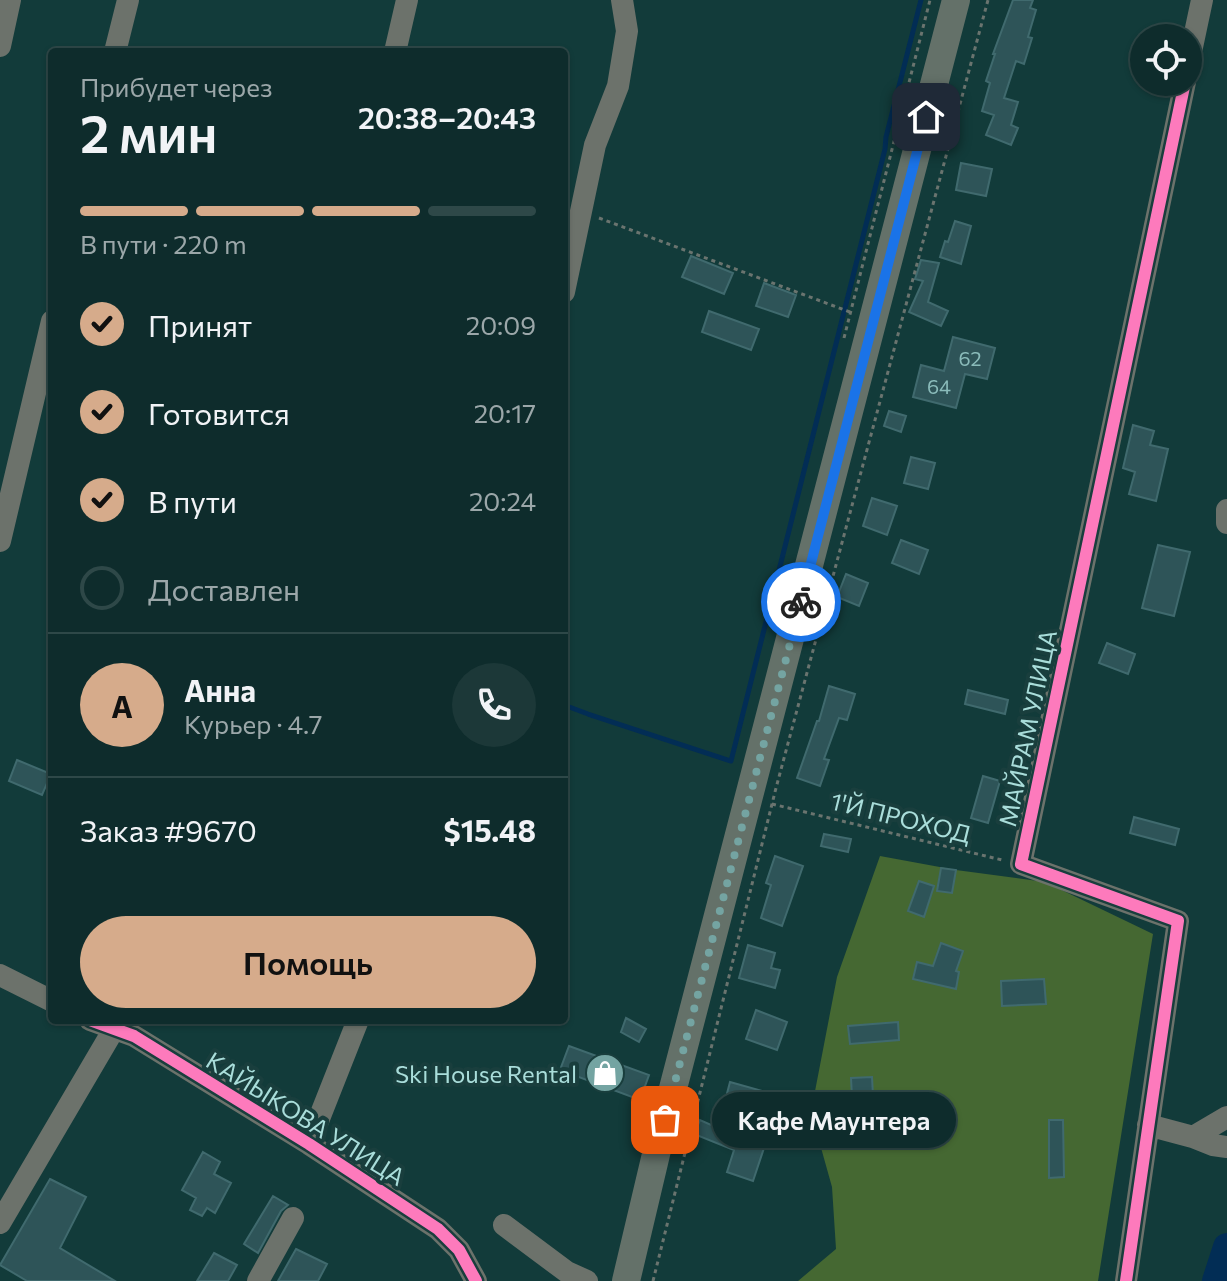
<!DOCTYPE html>
<html lang="ru">
<head>
<meta charset="utf-8">
<style>
  :root { --surface:#0e2c2c; --page:#1c3838; --text:#f1f3f6; --muted:#9ba7a9; --line:#2e4848; --accent:#d6ab8b }
  body { margin:0; font-family:Commissioner,sans-serif; background:var(--page); color:var(--text); height:100vh; display:flex; flex-direction:column; font-size:30px; white-space:nowrap }
  * { box-sizing:border-box; margin:0 }
  p { font-size:26px; color:var(--muted) }
  .icon { flex:none; width:44px; height:44px; fill:none; stroke:currentColor; stroke-width:2; stroke-linecap:round; stroke-linejoin:round }
  .map { position:relative; flex:1; overflow:hidden }
  .sheet { position:absolute; left:48px; top:48px; width:520px; height:976px; display:flex; flex-direction:column; background:var(--surface); border-radius:8px; box-shadow:0 2px 6px #0004,0 0 0 2px var(--line) }
  .sheet>* { flex:none }
  .fabs { position:absolute; left:1130px; top:24px; display:grid; gap:16px }
  .fabs a { display:grid; place-items:center; width:72px; height:72px; border-radius:50%; background:var(--surface); box-shadow:0 2px 6px #0004,0 0 0 2px var(--line); font-size:40px }
  .pin { position:absolute; display:grid; place-items:center; width:68px; height:68px; color:#fff; margin:-34px; border-radius:16px; box-shadow:0 4px 12px #0006 }
  .courier { position:absolute; display:grid; place-items:center; width:80px; height:80px; margin:-40px; border:6px solid #1a73e8; border-radius:50%; background:#fff; color:#222; box-shadow:0 2px 10px #0007 }
  .bubble { position:absolute; height:56px; border-radius:28px; background:var(--surface); box-shadow:0 2px 6px #0004,0 0 0 2px var(--line); font-size:26px; font-weight:600; line-height:56px; text-align:center }
  .summary em { font-style:normal; font-weight:600 }
  .summary div { display:flex; flex-direction:column-reverse }
  .summary { display:flex; align-items:center; justify-content:space-between; height:136px; padding:0 32px }
  h1 { font-size:52px; font-weight:600; line-height:60px }
  .bar { display:grid; grid-template-columns:repeat(4,1fr); gap:12px 8px; align-content:center; height:96px; padding:0 32px }
  .bar i { height:10px; border-radius:6px; background:var(--line) }
  .bar .on { background:var(--accent) }
  .bar p { grid-column:span 4 }
  .line { display:flex; align-items:center; gap:20px; padding:0 32px; border-top:2px solid var(--line) }
  .line div { flex:1 }
  .round { display:grid; place-items:center; flex:none; width:84px; height:84px; border-radius:42px; background:var(--page) }
  ol { padding:0 32px; list-style:none }
  li { display:flex; align-items:center; gap:24px; height:88px }
  li p { margin-inline-start:auto }
  li .icon { padding:8px; border-radius:50%; background:var(--accent); color:#111; stroke-width:4 }
  li:last-child { color:var(--muted) }
  li i { width:44px; height:44px; border:4px solid var(--line); border-radius:50% }
  .action { display:flex; gap:16px; margin-top:auto; padding:16px 32px }
  .action a { flex:1; height:92px; border-radius:48px; background:var(--accent); color:#111; font-size:32px; font-weight:600; line-height:92px; text-align:center }
  .map>svg:first-child { display:block }
  .green { fill:#456832 }
  .lines { fill:none; stroke-linecap:round; stroke-linejoin:round }
  .stream { stroke:#022d55; stroke-width:5 }
  .river { stroke:#022d55; stroke-width:28 }
  .building { fill:#2e5458; stroke:#406a6e; stroke-width:2 }
  .path { stroke:#6a746f; stroke-width:3; stroke-dasharray:4 4; stroke-linecap:butt }
  .minor { stroke:#6c726b; stroke-width:22 }
  .major { stroke:#647169; stroke-width:28 }
  .cycleway-casing { stroke:#193e3d; stroke-width:17 }
  .cycleway { stroke:#fd7abc; stroke-width:12 }
  .done { stroke:#74a4a2; stroke-width:8; stroke-dasharray:0 14.4 }
  .route { stroke:#1a73e8; stroke-width:10 }
  .labels { text-anchor:middle; dominant-baseline:central; stroke-width:8; stroke-linejoin:round; paint-order:stroke }
  .number-label { font-size:20px; fill:#8abbba }
  .street-label { font-size:24px; fill:#a9ddda; stroke:#193e3d }
  .poi-label { font-size:24px; fill:#a9ddda; stroke:#193e3d; text-anchor:end }
</style>
</head>
<body>
<div class="map">
<svg width="1227" height="1281" viewBox="0 0 1227 1281">
  <rect width="100%" height="100%" fill="#123b3a"/>
  <!-- green -->
  <path class="green" d="M880 856 956 870 1045 882 1153 934 1098 1281H798L836 1249 832 1187 811 1112 837 977Z"/>
  <g class="lines">
    <!-- stream -->
    <path class="stream" d="M564 705 588 714 731 761 885 149 886 137 921 0"/>
    <!-- river -->
    <path class="river" d="M1216 1281 1227 1247"/>
  </g>
  <!-- building -->
  <path class="building" d="M1013 0H1033L1030 8 1036 10 1028 37 1032 38 1024 64 1016 61 1004 98 1018 102 1011 125 1018 128 1011 145 986 135 994 115 982 111 990 83 986 81 995 54H993Z
    M961 163 992 169 986 196 956 190Z
    M955 221 971 226 961 264 940 257 945 241 948 242Z
    M691 256 733 273 724 294 682 277Z
    M921 260 939 263 928 302 948 311 941 326 909 312 923 281 915 279Z
    M764 283 796 295 788 317 756 306Z
    M709 311 759 329 751 350 702 332Z
    M953 337 995 348 987 379 965 374 956 408 913 397 921 365 944 371Z
    M889 411 906 416 901 432 884 426Z
    M1133 425 1154 431 1150 445 1168 449 1156 501 1129 494 1135 472 1123 468Z
    M911 457 935 463 928 489 904 483Z
    M872 498 897 506 887 535 863 526Z
    M901 540 928 550 919 574 892 563Z
    M1158 545 1190 552 1174 616 1142 608Z
    M846 574 868 583 859 606 837 597Z
    M1107 643 1135 654 1128 674 1099 663Z
    M829 686 855 694 847 720 839 718 824 759 829 760 820 786 797 778 817 721H819Z
    M968 690 1008 700 1005 714 965 704Z
    M17 760 51 774 42 795 9 781Z
    M983 776 1000 781 988 823 971 818Z
    M1134 817 1179 829 1175 845 1130 833Z
    M824 834 851 839 848 852 821 846Z
    M775 856 803 866 782 926 761 918 771 885 766 883Z
    M941 868 956 870 952 893 937 891Z
    M919 881 934 886 924 917 908 911Z
    M941 943 963 951 956 971 959 972 956 989 913 979 917 962 933 966Z
    M748 945 775 953 771 968 780 970 775 988 739 978Z
    M1044 979 1046 1004 1002 1006 1001 981Z
    M756 1010 787 1022 777 1050 746 1039Z
    M626 1018 646 1029 639 1042 621 1032Z
    M898 1022 899 1040 850 1044 848 1026Z
    M569 1046 649 1075 640 1100 560 1070Z
    M872 1077 875 1134 854 1135 851 1078Z
    M730 1082 802 1102 792 1139 769 1133 753 1181 727 1172 734 1150 694 1134 700 1120 718 1128Z
    M1049 1120H1063L1064 1177 1049 1178Z
    M203 1152 220 1162 214 1174 231 1183 215 1213 207 1208 202 1216 190 1210 196 1198 182 1190Z
    M50 1179 86 1197 60 1248 115 1281H27L0 1265Z
    M273 1196 288 1205 281 1211 258 1253 244 1244Z
    M296 1249 327 1264 318 1281H278Z
    M214 1253 237 1265 228 1281H197Z"/>
  <g class="lines">
    <!-- path -->
    <path class="path" d="M599 218 850 312
      M844 338 930 0
      M772 804 1002 860
      M653 1281 776 788 988 0"/>
    <!-- minor -->
    <path class="minor" d="M0 46 10 0
      M115 52 128 0
      M395 52 407 0
      M1188 66 1202 0
      M564 292 595 145 618 86 627 31 622 0
      M1227 510V523
      M0 541 52 321
      M0 975 52 1001
      M90 1020 134 1036 309 1144 438 1229 459 1250 476 1281
      M1148 1125 1193 1137 1213 1145 1227 1147
      M1193 1137 1227 1117
      M309 1144 358 1020
      M0 1223 114 1029
      M504 1225 567 1272 587 1281
      M258 1281 293 1218
      M1126 1281 1178 921 1021 864 1185 82"/>
    <!-- major -->
    <path class="major" d="M626 1281 657 1150 956 0"/>
    <!-- cycleway casing -->
    <g class="cycleway-casing">
      <path id="cycleway" d="M90 1020 134 1036 309 1144 438 1229 459 1250 476 1281
        M1126 1281 1178 921 1021 864 1185 82"/>
    </g>
    <!-- cycleway -->
    <use href="#cycleway" class="cycleway"/>
  </g>
  <g class="lines">
    <!-- done -->
    <path class="done" d="M665 1120 801 602"/>
    <!-- route -->
    <path class="route" d="M801 602 926 117"/>
  </g>
  <!-- icons -->
  <defs>
    <g id="shop-disc" transform="scale(2)"><circle r="9.5" fill="#74a4a2" stroke="#193e3d"/><path d="M-5-2.5h2.3a2.7 3.5 0 0 1 5.4 0H5L5.5 6h-11ZM-1.5-2.5h3a1.5 2.3 0 0 0-3 0Z" fill="#fff"/></g>
  </defs>
  <g fill-rule="evenodd">
    <use href="#shop-disc" x="605" y="1073"/>
  </g>
  <g class="labels">
    <!-- number labels -->
    <g class="number-label">
      <text x="970" y="358">62</text>
      <text x="939" y="386">64</text>
    </g>
    <!-- street labels -->
    <g class="street-label">
      <text transform="translate(1027 728) rotate(-78)">МАЙРАМ УЛИЦА</text>
      <text transform="translate(901 817) rotate(14)">1'Й ПРОХОД</text>
      <text transform="translate(306 1118) rotate(32)">КАЙЫКОВА УЛИЦА</text>
    </g>
    <!-- poi labels -->
    <g class="poi-label">
      <text x="577" y="1073">Ski House Rental</text>
    </g>
  </g>
</svg>
<div class="fabs">
<a><svg class="icon" aria-label="locate" viewBox="0 0 24 24"><circle cx="12" cy="12" r="6"/><path d="M12 2v4M12 18v4M2 12h4M18 12h4"/></svg></a>
</div>
<div class="pin" style="left:665px;top:1120px;background:#ea580c"><svg class="icon" aria-label="bag" viewBox="0 0 24 24"><path d="M5 8h14l-1 12H6zM9 8a3 3 0 0 1 6 0"/></svg></div>
<div class="pin" style="left:926px;top:117px;background:#1f2937"><svg class="icon" aria-label="home" viewBox="0 0 24 24"><path d="M3 11l9-7 9 7M6 9v11h12V9"/></svg></div>
<div class="courier" style="left:801px;top:602px"><svg class="icon" aria-label="bike" viewBox="0 0 24 24"><circle cx="6" cy="16" r="4"/><circle cx="18" cy="16" r="4"/><path d="M6 16l4-8h5l3 8M10 8l3 8H6M13 5h3"/></svg></div>
<div class="bubble" style="left:712px;top:1092px;width:244px">Кафе Маунтера</div>
<section class="sheet">
<div class="summary"><div><h1>2 мин</h1><p>Прибудет через</p></div><em>20:38–20:43</em></div>
<div class="bar"><i class="on"></i><i class="on"></i><i class="on"></i><i></i><p>В пути · 220 m</p></div>
<ol>
<li><svg class="icon" aria-label="check" viewBox="0 0 24 24"><path d="M5 12l5 5 9-10"/></svg>Принят<p>20:09</p></li>
<li><svg class="icon" aria-label="check" viewBox="0 0 24 24"><path d="M5 12l5 5 9-10"/></svg>Готовится<p>20:17</p></li>
<li><svg class="icon" aria-label="check" viewBox="0 0 24 24"><path d="M5 12l5 5 9-10"/></svg>В пути<p>20:24</p></li>
<li><i></i>Доставлен</li>
</ol>
<div class="line" style="height:144px"><b class="round" style="background:var(--accent);color:#111">А</b><div><b>Анна</b><p>Курьер · 4.7</p></div><a class="round"><svg class="icon" aria-label="phone" viewBox="0 0 24 24"><path d="M5 4h4l2 5-3 2q2 4 5 5l2-3 5 2v4C11 20 4 13 5 4z"/></svg></a></div>
<div class="line" style="height:104px"><div>Заказ #9670</div><b>$15.48</b></div>
<div class="action"><a>Помощь</a></div>
</section>
</div>
</body>
</html>
